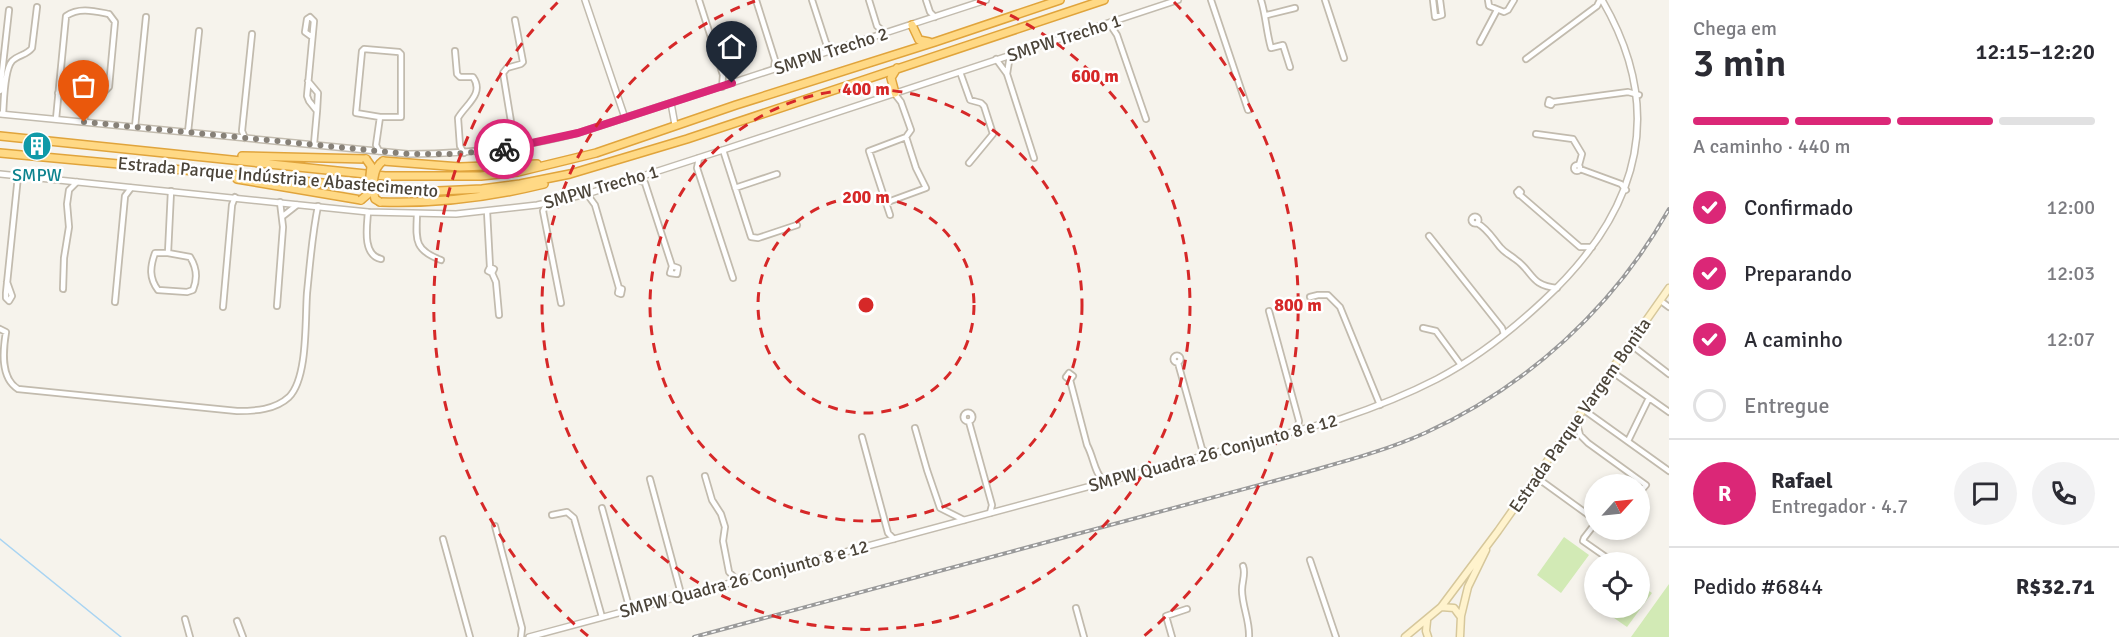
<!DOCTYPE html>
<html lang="pt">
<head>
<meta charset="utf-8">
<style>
  :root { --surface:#fff; --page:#f2f2f3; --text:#2b2b33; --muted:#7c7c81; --line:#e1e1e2; --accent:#db2777 }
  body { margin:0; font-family:Signika,sans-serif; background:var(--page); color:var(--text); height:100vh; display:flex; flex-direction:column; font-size:22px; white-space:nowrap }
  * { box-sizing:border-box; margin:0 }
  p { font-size:20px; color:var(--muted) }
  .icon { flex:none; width:33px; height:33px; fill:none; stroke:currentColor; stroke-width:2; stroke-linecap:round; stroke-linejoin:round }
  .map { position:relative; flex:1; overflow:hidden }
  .side { display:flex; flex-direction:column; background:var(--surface); width:450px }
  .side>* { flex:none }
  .needle { width:39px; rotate:63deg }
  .tools { position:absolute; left:1584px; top:474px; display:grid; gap:12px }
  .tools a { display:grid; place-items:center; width:66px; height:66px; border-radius:50%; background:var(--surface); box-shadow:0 3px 9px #0003; font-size:30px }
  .pin { position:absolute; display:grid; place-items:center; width:51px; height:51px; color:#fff; margin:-62px -26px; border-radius:50% 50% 50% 0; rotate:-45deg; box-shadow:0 0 6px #0007 }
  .pin .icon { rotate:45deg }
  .courier { position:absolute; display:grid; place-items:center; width:60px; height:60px; margin:-30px; border:4px solid #db2777; border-radius:50%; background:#fff; color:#222; box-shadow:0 2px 8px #0007 }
  .summary em { font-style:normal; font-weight:600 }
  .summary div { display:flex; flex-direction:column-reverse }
  .summary { display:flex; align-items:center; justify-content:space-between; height:102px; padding:0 24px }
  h1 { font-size:39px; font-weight:600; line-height:45px }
  .bar { display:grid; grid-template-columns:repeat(4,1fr); gap:9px 6px; align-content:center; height:72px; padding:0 24px }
  .bar i { height:8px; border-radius:4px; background:var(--line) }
  .bar .selected { background:var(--accent) }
  .bar p { grid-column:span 4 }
  .line { display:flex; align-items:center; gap:15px; padding:0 24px; border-top:2px solid var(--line) }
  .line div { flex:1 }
  .round { display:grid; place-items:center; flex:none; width:63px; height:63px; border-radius:32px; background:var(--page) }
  ol { padding:0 24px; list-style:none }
  li { display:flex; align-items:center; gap:18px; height:66px }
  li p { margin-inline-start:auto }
  li .icon { padding:6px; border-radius:50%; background:var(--accent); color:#fff; stroke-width:4 }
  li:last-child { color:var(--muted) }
  li i { width:33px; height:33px; border:3px solid var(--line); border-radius:50% }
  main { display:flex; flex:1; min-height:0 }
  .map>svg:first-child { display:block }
  .green { fill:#d2eab5 }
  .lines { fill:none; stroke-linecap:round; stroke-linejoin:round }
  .stream { stroke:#a9d4f2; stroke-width:1.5 }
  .minor-casing { stroke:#c2bbae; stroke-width:8 }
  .tertiary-casing { stroke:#c2bbae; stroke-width:8 }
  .secondary-casing { stroke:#d6c79b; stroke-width:9 }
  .trunk-casing { stroke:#e0a43c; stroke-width:10 }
  .minor { stroke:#fff; stroke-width:4.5 }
  .tertiary { stroke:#fff; stroke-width:5 }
  .secondary { stroke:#fff3cd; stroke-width:6 }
  .trunk { stroke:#ffd985; stroke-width:7 }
  .rail-casing { stroke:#9a9a9a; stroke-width:4 }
  .rail { stroke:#fff; stroke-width:1.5; stroke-dasharray:4.5; stroke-linecap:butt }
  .trunk-bridge-casing { stroke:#e0a43c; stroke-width:10; stroke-linecap:butt }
  .trunk-bridge { stroke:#ffd985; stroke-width:7 }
  .done { stroke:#878178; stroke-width:6; stroke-dasharray:0 10.8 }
  .route { stroke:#db2777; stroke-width:8 }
  .ring { fill:none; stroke:#d62828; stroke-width:3; stroke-dasharray:10 8 }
  .labels { text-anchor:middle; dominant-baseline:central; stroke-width:5; stroke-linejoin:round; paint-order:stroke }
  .street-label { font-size:18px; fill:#4b4439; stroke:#fff }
  .culture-label { font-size:18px; fill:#0d838f; stroke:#fff }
  .centre { fill:#d62828; stroke:#fff; stroke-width:3 }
  .ring-label { font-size:18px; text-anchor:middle; font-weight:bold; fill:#d62828; stroke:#fff; stroke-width:5; stroke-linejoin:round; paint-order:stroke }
</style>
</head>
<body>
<main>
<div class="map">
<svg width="1669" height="637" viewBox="0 0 1669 637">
  <rect width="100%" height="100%" fill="#f6f3ec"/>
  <!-- green -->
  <path class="green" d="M1564 537 1589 555 1561 593 1537 575Z
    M1640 584 1652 593 1627 627 1604 611 1606 608H1640Z
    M1669 584V637H1631Z"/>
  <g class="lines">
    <!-- stream -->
    <path class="stream" d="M0 539 121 637"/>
    <!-- minor casing -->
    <g class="minor-casing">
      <path id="minor" d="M699 0 723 75 722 87
        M756 0 775 60 774 69
        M812 0 826 43 832 50
        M869 0 877 26 885 33
        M926 0 930 12 935 17
        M1211 0 1248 110
        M1261 0C1266 16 1266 30 1271 48L1283 45 1290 67
        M1325 0 1344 58
        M1433 0 1435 17 1442 15 1440 0
        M1488 0 1489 6 1504 12 1508 10 1514 0
        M1267 15 1295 8
        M1109 23 1117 35 1146 119
        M312 37 305 32 307 19 310 17 314 21 307 96 309 101 317 111 314 144
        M1480 42 1497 10
        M364 49 399 52 401 54V117H380L356 113 362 51Z
        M455 51 457 74 460 77H473C485 94 465 105 458 118L460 146 464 153
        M996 59 1007 74 1034 158
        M1526 59 1597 6 1600 0
        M960 72 970 100 981 103 984 106 993 134 969 163
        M1007 74 1010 55
        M308 81 318 93 317 111
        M0 91 9 10
        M58 93 87 97
        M1549 100 1553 102 1551 105 1548 104Z
        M1553 102 1628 92 1639 95
        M3 114C4 102 4 70 12 61 18 55 27 55 32 48L37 7
        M56 119 66 16C79 7 94 11 109 14L115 22 109 87 102 94H92L87 97 84 122
        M135 127 146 17
        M188 132 199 31
        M1536 134 1573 139 1582 154 1579 165
        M245 138 242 131 252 34
        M513 148 514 140 503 73 507 68 521 64 523 62 515 20
        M723 150 751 237 758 238 797 225
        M379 151 376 145 380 117
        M699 158 697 168 733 278
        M1574 168a3 3 0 1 1 6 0a3 3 0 1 1-6 0Z
        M1580 169 1621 184 1626 190
        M635 178 645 183 672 266 670 273 677 274 678 268 672 266
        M735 188 777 174
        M1519 190 1521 192 1519 195 1517 192Z
        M587 194 595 205 619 288
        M1520 195 1580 247H1592
        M547 203 543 211 561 303
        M885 203 926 188 916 168 907 140 906 137 911 130 901 102 894 93
        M487 211 490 267
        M368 212C367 226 362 255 381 259
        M417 214C416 240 414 250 441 260
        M890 215 869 151 906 137
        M283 216 297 205
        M1471.5 220a3.5 3.5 0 1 1 7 0a3.5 3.5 0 1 1-7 0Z
        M1477 223C1488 229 1493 239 1500 247 1505 253 1510 255 1515 259 1533 271 1530 286 1557 288
        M1429 236 1502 328 1504 334
        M168 253 190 257C197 268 198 278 193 290L187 292 158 290C149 278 150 267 155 253H168L171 191
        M492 273 488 271 490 267 494 269 492 273 496 282 499 315
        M7 282 12 296 9 301 6 298V293L18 176
        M619 288 622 289 621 294 618 293Z
        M63 289 64 258 69 227 67 204 69 190 77 182
        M1310 297 1318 295H1328L1340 307 1380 405
        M1661 301 1669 307
        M115 302 125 196 131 188
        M277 306 283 227 280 202
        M223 307 232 205 235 197
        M1269 311 1299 421 1297 431
        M1423 328 1436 331 1461 365
        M0 329 6 332C3 350 0 378 18 389L237 411C255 411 275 410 289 397 308 378 305 320 307 293 310 264 312 235 318 206
        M1630 344 1669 374
        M1173.5 359a3.5 3.5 0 1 1 7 0a3.5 3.5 0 1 1-7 0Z
        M1178 363 1202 449 1208 454
        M1611 371 1669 412
        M1070 380 1073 376 1069 373 1066 377 1070 380 1087 445C1094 458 1094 472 1104 482
        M1584 410 1669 471
        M963.5 417a4.5 4.5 0 1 1 9 0a4.5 4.5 0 1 1-9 0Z
        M1576 420 1580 435 1588 443 1646 485 1640 492
        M969 422 992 505 990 513
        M915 428 927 470 940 508 964 520
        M862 437 888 533 894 539
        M1628 441 1649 398
        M705 476 712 500 721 514 725 527 723 541 729 572 738 581
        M1536 477 1594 519
        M650 479 680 590 677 596
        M602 508 628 603 633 609
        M552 515 567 512 574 518 602 617
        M1594 525 1584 538 1583 541 1613 562
        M495 526 522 628 521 637
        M443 539 470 637
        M1310 560 1336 637
        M1243 566C1246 574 1242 581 1242 590 1242 606 1250 621 1249 637
        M1076 608 1084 637
        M185 619 190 637
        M237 621 243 637
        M1172 637 1166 616 1187 609"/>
    </g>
    <!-- tertiary casing -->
    <g class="tertiary-casing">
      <path id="tertiary" d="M585 0 625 118
        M671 103 675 125
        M0 114 408 154C467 154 522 148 578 133L986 0
        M0 174 368 212 456 214 537 205 587 194 723 150 1178 0
        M529 637 1340 419C1373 408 1406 395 1437 379 1475 359 1511 331 1543 301 1636 215 1669 115 1602 0"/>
    </g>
    <!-- secondary casing -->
    <g class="secondary-casing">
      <path id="secondary" d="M1441 607 1454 608 1460 616
        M1427 621 1426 631 1428 637
        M1405 637 1441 607 1498 531 1669 288
        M1460 637 1461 616 1468 587 1486 550"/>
    </g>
    <!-- trunk casing -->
    <g class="trunk-casing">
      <path id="trunk" d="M912 25 919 40 929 42
        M895 93 891 78 897 68
        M0 136 385 176H481L518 172 596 153 736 105 935 42 1060 0
        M0 153 387 189 438 191 482 189 520 184 570 174 687 139 1104 0
        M242 156 366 159
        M383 161 460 167 537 164
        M237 179 361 200
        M380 202C435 204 491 197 544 184"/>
    </g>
    <!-- minor -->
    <use href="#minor" class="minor"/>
    <!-- tertiary -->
    <use href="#tertiary" class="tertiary"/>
    <!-- secondary -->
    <use href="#secondary" class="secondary"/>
    <!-- trunk -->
    <use href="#trunk" class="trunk"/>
    <!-- rail casing -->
    <g class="rail-casing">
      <path id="rail" d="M694 637 1300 474C1342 462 1385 451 1425 433 1528 386 1614 307 1669 209"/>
    </g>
    <!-- rail -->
    <use href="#rail" class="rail"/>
    <!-- trunk-bridge casing -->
    <g class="trunk-bridge-casing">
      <path id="trunk-bridge" d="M361 200 368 194 371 166 366 159
        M380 202 375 199C372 188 372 168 383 161"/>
    </g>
    <!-- trunk-bridge -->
    <use href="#trunk-bridge" class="trunk-bridge"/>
  </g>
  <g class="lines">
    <!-- done -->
    <path class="done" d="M84 122 408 154H453L504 149"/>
    <!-- route -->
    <path class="route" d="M504 149 578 133 732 83"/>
  </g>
  <!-- distance rings -->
  <g class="ring">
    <circle cx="866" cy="305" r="108"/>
    <circle cx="866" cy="305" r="216"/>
    <path d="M977 1A324 324 0 1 1 755 1"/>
    <path d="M588 636A432 432 0 0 1 558 2M1174 2A432 432 0 0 1 1144 636"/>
  </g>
  <!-- icons -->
  <defs>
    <g id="building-disc" transform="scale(1.5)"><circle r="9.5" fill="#0f9aa8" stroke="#fff"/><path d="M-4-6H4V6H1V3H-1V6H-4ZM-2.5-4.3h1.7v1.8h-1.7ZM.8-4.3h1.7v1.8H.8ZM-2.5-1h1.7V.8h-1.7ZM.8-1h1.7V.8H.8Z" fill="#fff"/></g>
  </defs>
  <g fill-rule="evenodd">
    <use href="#building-disc" x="37" y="146"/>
  </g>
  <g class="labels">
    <!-- street labels -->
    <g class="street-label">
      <text transform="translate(1064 38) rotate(-18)">SMPW Trecho 1</text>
      <text transform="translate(831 51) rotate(-18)">SMPW Trecho 2</text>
      <text transform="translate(278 177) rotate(5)">Estrada Parque Indústria e Abastecimento</text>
      <text transform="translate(601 187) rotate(-16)">SMPW Trecho 1</text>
      <text transform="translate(1580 415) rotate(-55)">Estrada Parque Vargem Bonita</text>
      <text transform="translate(1213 453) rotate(-15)">SMPW Quadra 26 Conjunto 8 e 12</text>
      <text transform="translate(744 579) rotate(-15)">SMPW Quadra 26 Conjunto 8 e 12</text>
    </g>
    <!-- culture labels -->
    <g class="culture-label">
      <text x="37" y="175">SMPW</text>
    </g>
  </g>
  <circle cx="866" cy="305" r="9" class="centre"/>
  <g class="ring-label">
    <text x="1095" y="82">600 m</text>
    <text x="866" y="95">400 m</text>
    <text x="866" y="203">200 m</text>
    <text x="1298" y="311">800 m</text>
  </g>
</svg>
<div class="tools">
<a><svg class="needle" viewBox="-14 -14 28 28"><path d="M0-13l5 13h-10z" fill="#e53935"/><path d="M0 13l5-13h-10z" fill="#7c7c81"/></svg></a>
<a><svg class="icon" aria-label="locate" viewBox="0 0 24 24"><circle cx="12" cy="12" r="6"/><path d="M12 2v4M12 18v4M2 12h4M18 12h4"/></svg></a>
</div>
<div class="pin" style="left:84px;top:122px;background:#ea580c"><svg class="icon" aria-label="bag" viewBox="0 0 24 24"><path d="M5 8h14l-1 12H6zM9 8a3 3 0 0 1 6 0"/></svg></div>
<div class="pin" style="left:732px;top:83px;background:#1f2937"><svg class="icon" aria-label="home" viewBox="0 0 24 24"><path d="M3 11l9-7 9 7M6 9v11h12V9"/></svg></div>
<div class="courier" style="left:504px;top:149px"><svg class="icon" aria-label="bike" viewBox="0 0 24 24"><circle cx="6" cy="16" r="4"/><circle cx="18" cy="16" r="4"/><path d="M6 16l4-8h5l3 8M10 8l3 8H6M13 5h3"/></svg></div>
</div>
<section class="side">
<div class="summary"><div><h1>3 min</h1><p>Chega em</p></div><em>12:15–12:20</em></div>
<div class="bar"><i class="selected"></i><i class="selected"></i><i class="selected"></i><i></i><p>A caminho · 440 m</p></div>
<ol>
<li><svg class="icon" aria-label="check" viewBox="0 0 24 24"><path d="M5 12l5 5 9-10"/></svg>Confirmado<p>12:00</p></li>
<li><svg class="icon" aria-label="check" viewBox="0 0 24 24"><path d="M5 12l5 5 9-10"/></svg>Preparando<p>12:03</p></li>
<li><svg class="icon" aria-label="check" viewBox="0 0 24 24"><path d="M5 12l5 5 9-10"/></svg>A caminho<p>12:07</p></li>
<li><i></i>Entregue</li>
</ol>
<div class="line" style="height:108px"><b class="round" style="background:var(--accent);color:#fff">R</b><div><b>Rafael</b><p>Entregador · 4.7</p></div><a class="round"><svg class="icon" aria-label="chat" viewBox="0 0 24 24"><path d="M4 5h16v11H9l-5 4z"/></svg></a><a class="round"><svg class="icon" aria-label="phone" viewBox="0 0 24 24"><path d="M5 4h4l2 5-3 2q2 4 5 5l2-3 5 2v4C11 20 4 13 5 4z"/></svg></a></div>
<div class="line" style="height:78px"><div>Pedido #6844</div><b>R$32.71</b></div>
</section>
</main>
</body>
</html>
